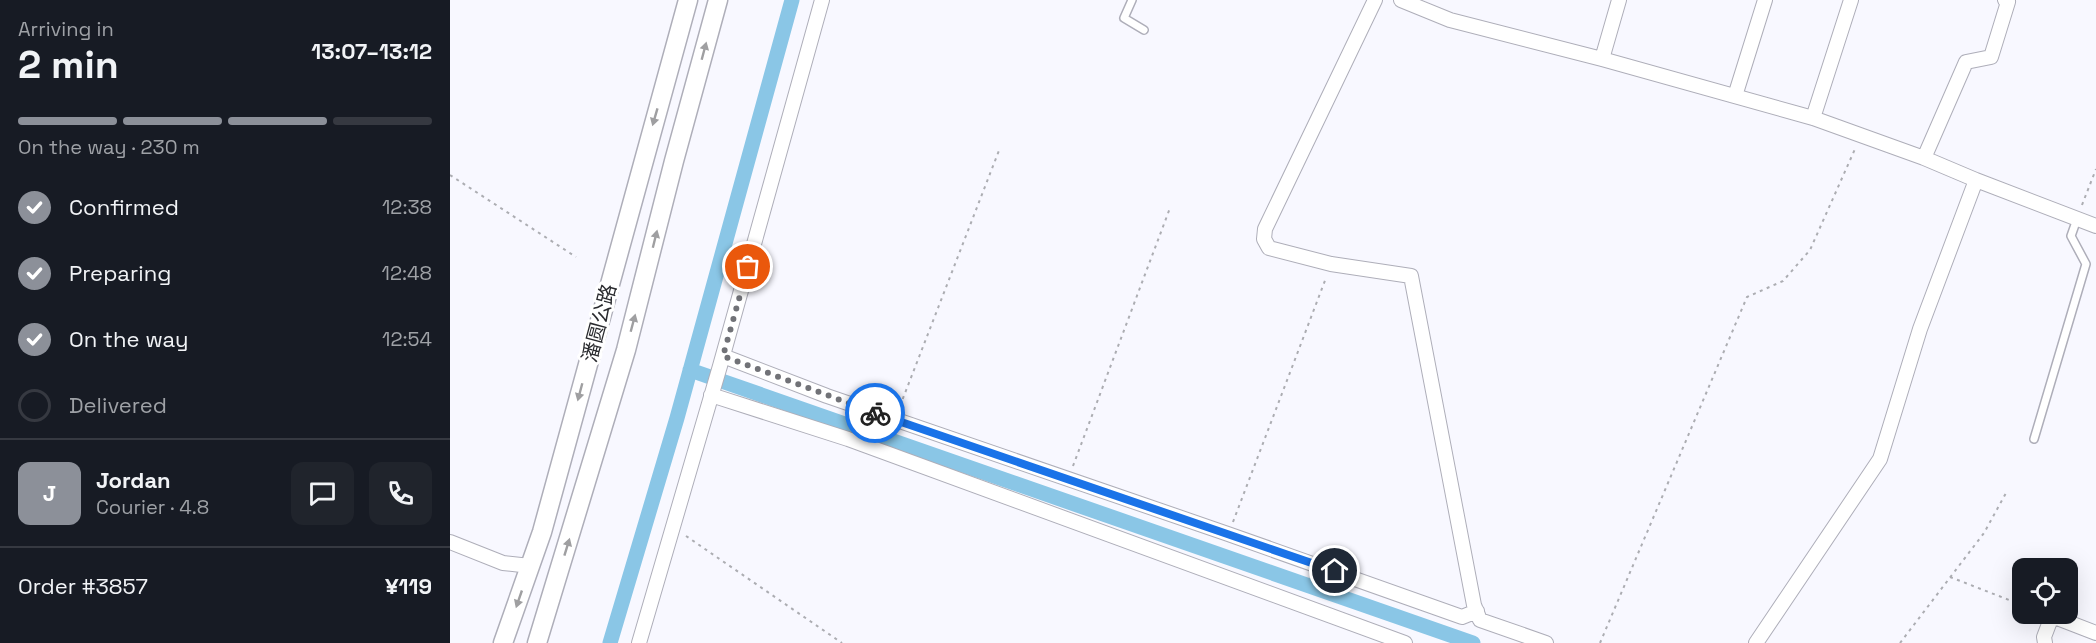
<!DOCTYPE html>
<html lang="en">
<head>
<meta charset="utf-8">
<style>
  :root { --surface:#171b24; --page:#20242c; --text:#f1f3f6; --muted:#9ea1a6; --line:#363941; --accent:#8c9099 }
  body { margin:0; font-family:"Space Grotesk","Noto Sans SC",sans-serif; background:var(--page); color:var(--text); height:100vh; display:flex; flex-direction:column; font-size:22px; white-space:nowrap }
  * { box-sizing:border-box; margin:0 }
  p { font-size:20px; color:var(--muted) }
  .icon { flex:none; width:33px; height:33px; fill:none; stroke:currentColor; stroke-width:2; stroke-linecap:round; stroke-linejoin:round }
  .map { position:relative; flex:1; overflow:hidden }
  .panel { display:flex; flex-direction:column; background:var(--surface); width:450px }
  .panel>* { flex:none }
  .tools { position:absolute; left:1562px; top:558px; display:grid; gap:12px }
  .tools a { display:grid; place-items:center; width:66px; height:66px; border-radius:12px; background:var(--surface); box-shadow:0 6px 24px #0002; font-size:30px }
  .pin { position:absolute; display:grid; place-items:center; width:51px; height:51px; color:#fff; margin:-26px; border:3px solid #fff; border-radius:50%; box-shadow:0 2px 6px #0007 }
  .courier { position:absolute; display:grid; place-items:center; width:60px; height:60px; margin:-30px; border:4px solid #1a73e8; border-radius:50%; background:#fff; color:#222; box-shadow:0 2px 8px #0007 }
  .summary em { font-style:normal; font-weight:700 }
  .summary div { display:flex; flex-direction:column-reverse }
  .summary { display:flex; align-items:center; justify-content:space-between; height:102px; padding:0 18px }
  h1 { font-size:39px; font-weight:700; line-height:45px }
  .bar { display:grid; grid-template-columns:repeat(4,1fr); gap:9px 6px; align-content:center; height:72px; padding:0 18px }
  .bar i { height:8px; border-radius:4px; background:var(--line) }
  .bar .selected { background:var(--accent) }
  .bar p { grid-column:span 4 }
  .line { display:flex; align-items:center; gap:15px; padding:0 18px; border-top:2px solid var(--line) }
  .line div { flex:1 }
  .round { display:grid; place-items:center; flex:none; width:63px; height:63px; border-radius:12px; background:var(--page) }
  ol { padding:0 18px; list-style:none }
  li { display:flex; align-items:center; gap:18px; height:66px }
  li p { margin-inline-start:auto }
  li .icon { padding:6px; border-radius:50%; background:var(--accent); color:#fff; stroke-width:4 }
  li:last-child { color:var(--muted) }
  li i { width:33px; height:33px; border:3px solid var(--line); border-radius:50% }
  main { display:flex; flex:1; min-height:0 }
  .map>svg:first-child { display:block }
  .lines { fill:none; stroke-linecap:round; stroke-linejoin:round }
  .canal { stroke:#8ac6e6; stroke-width:15 }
  .service-casing { stroke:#aeaeb9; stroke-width:10 }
  .minor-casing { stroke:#aeaeb9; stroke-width:16 }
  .secondary-casing { stroke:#aeaeb9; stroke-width:21 }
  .path { stroke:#acadb2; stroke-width:2; stroke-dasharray:3 4.5; stroke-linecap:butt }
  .service { stroke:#fff; stroke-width:7 }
  .minor { stroke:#fff; stroke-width:14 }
  .secondary { stroke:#fff; stroke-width:18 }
  .oneway { fill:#9f9fa1 }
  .done { stroke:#717277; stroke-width:6; stroke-dasharray:0 10.8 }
  .route { stroke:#1a73e8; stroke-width:8 }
  .labels { text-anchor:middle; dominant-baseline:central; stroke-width:6; stroke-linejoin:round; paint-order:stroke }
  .street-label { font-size:20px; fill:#292a2e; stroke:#fff }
</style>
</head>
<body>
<main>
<section class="panel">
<div class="summary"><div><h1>2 min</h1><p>Arriving in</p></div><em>13:07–13:12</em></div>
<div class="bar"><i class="selected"></i><i class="selected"></i><i class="selected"></i><i></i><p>On the way · 230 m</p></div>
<ol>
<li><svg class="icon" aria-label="check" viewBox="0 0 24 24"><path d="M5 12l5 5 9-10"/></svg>Confirmed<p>12:38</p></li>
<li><svg class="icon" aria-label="check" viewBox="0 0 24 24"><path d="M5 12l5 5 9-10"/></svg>Preparing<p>12:48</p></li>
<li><svg class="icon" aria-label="check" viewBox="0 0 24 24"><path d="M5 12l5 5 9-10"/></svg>On the way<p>12:54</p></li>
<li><i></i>Delivered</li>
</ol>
<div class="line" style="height:108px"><b class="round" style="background:var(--accent);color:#fff">J</b><div><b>Jordan</b><p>Courier · 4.8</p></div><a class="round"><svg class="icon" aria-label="chat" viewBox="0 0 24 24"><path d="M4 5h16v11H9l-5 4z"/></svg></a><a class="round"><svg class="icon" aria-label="phone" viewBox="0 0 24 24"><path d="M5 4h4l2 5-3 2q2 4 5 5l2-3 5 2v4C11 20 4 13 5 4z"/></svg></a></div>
<div class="line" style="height:78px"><div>Order #3857</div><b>¥119</b></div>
</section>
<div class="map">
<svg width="1646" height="643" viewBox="0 0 1646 643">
  <rect width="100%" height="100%" fill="#f8f8ff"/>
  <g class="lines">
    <!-- canal -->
    <path class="canal" d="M240 370 1023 643
      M160 643 227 418 342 0"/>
    <!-- service casing -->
    <g class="service-casing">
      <path id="service" d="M682 0 674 18 694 30
        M1584 439 1636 264 1621 236 1627 219"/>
    </g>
    <!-- minor casing -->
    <g class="minor-casing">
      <path id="minor" d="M925 0 815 229 814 239 819 248 881 264 961 276 1024 605 1030 620 1096 643
        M951 0 1000 20 1152 59 1363 118 1474 158 1526 180 1646 226
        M1152 59 1169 0
        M1285 96 1315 0
        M1363 118 1401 0
        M1474 158 1516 62 1541 57 1558 2 1555 0
        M273 356 377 396 778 534 1012 617 1027 611
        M261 395 398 439 955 643
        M0 542 53 563 80 566
        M189 643 270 366 372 0
        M1306 643 1430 459 1470 329 1526 180
        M1595 643 1594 637 1602 616 1646 633"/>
    </g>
    <!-- secondary casing -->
    <g class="secondary-casing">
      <path id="secondary" d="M53 643 92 532 238 0
        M87 643 176 350 224 161 268 0"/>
    </g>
    <!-- path -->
    <path class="path" d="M0 175 126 257
      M1632 205 1646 169
      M450 406 550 148
      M623 466 720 208
      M783 522 876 278
      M236 536 392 643
      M1500 577 1572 605
      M1150 643 1297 297 1333 281 1360 250 1405 149
      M1450 643 1534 533 1556 493"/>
    <!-- service -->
    <use href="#service" class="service"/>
    <!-- minor -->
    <use href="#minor" class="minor"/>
    <!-- secondary -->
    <use href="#secondary" class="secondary"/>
  </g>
  <!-- one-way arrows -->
  <defs><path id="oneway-solid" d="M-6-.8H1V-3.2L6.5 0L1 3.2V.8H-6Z" transform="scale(1.5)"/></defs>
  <g class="oneway">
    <use href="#oneway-solid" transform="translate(254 51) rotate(-75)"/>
    <use href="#oneway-solid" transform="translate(205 117) rotate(106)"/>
    <use href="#oneway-solid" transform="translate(205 239) rotate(-76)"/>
    <use href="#oneway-solid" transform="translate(183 323) rotate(-75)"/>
    <use href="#oneway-solid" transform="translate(130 392) rotate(105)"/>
    <use href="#oneway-solid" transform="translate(117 547) rotate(-73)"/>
    <use href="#oneway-solid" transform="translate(69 599) rotate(109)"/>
  </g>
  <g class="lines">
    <!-- done -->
    <path class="done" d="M298 267 273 356 425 413"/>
    <!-- route -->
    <path class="route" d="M425 413 885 571"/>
  </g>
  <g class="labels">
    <!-- street labels -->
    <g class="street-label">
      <text transform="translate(149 323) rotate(-75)">潘圆公路</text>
    </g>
  </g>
</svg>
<div class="tools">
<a><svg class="icon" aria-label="locate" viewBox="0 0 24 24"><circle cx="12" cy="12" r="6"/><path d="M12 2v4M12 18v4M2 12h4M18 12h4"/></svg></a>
</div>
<div class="pin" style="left:298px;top:267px;background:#ea580c"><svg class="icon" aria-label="bag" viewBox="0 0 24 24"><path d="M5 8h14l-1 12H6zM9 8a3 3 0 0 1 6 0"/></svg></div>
<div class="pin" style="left:885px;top:571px;background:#1f2937"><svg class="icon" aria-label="home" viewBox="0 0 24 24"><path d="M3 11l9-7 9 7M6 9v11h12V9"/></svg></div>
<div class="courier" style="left:425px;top:413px"><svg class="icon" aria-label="bike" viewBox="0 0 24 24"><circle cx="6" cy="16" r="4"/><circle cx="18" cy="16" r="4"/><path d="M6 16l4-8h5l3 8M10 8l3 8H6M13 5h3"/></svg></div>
</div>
</main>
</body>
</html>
